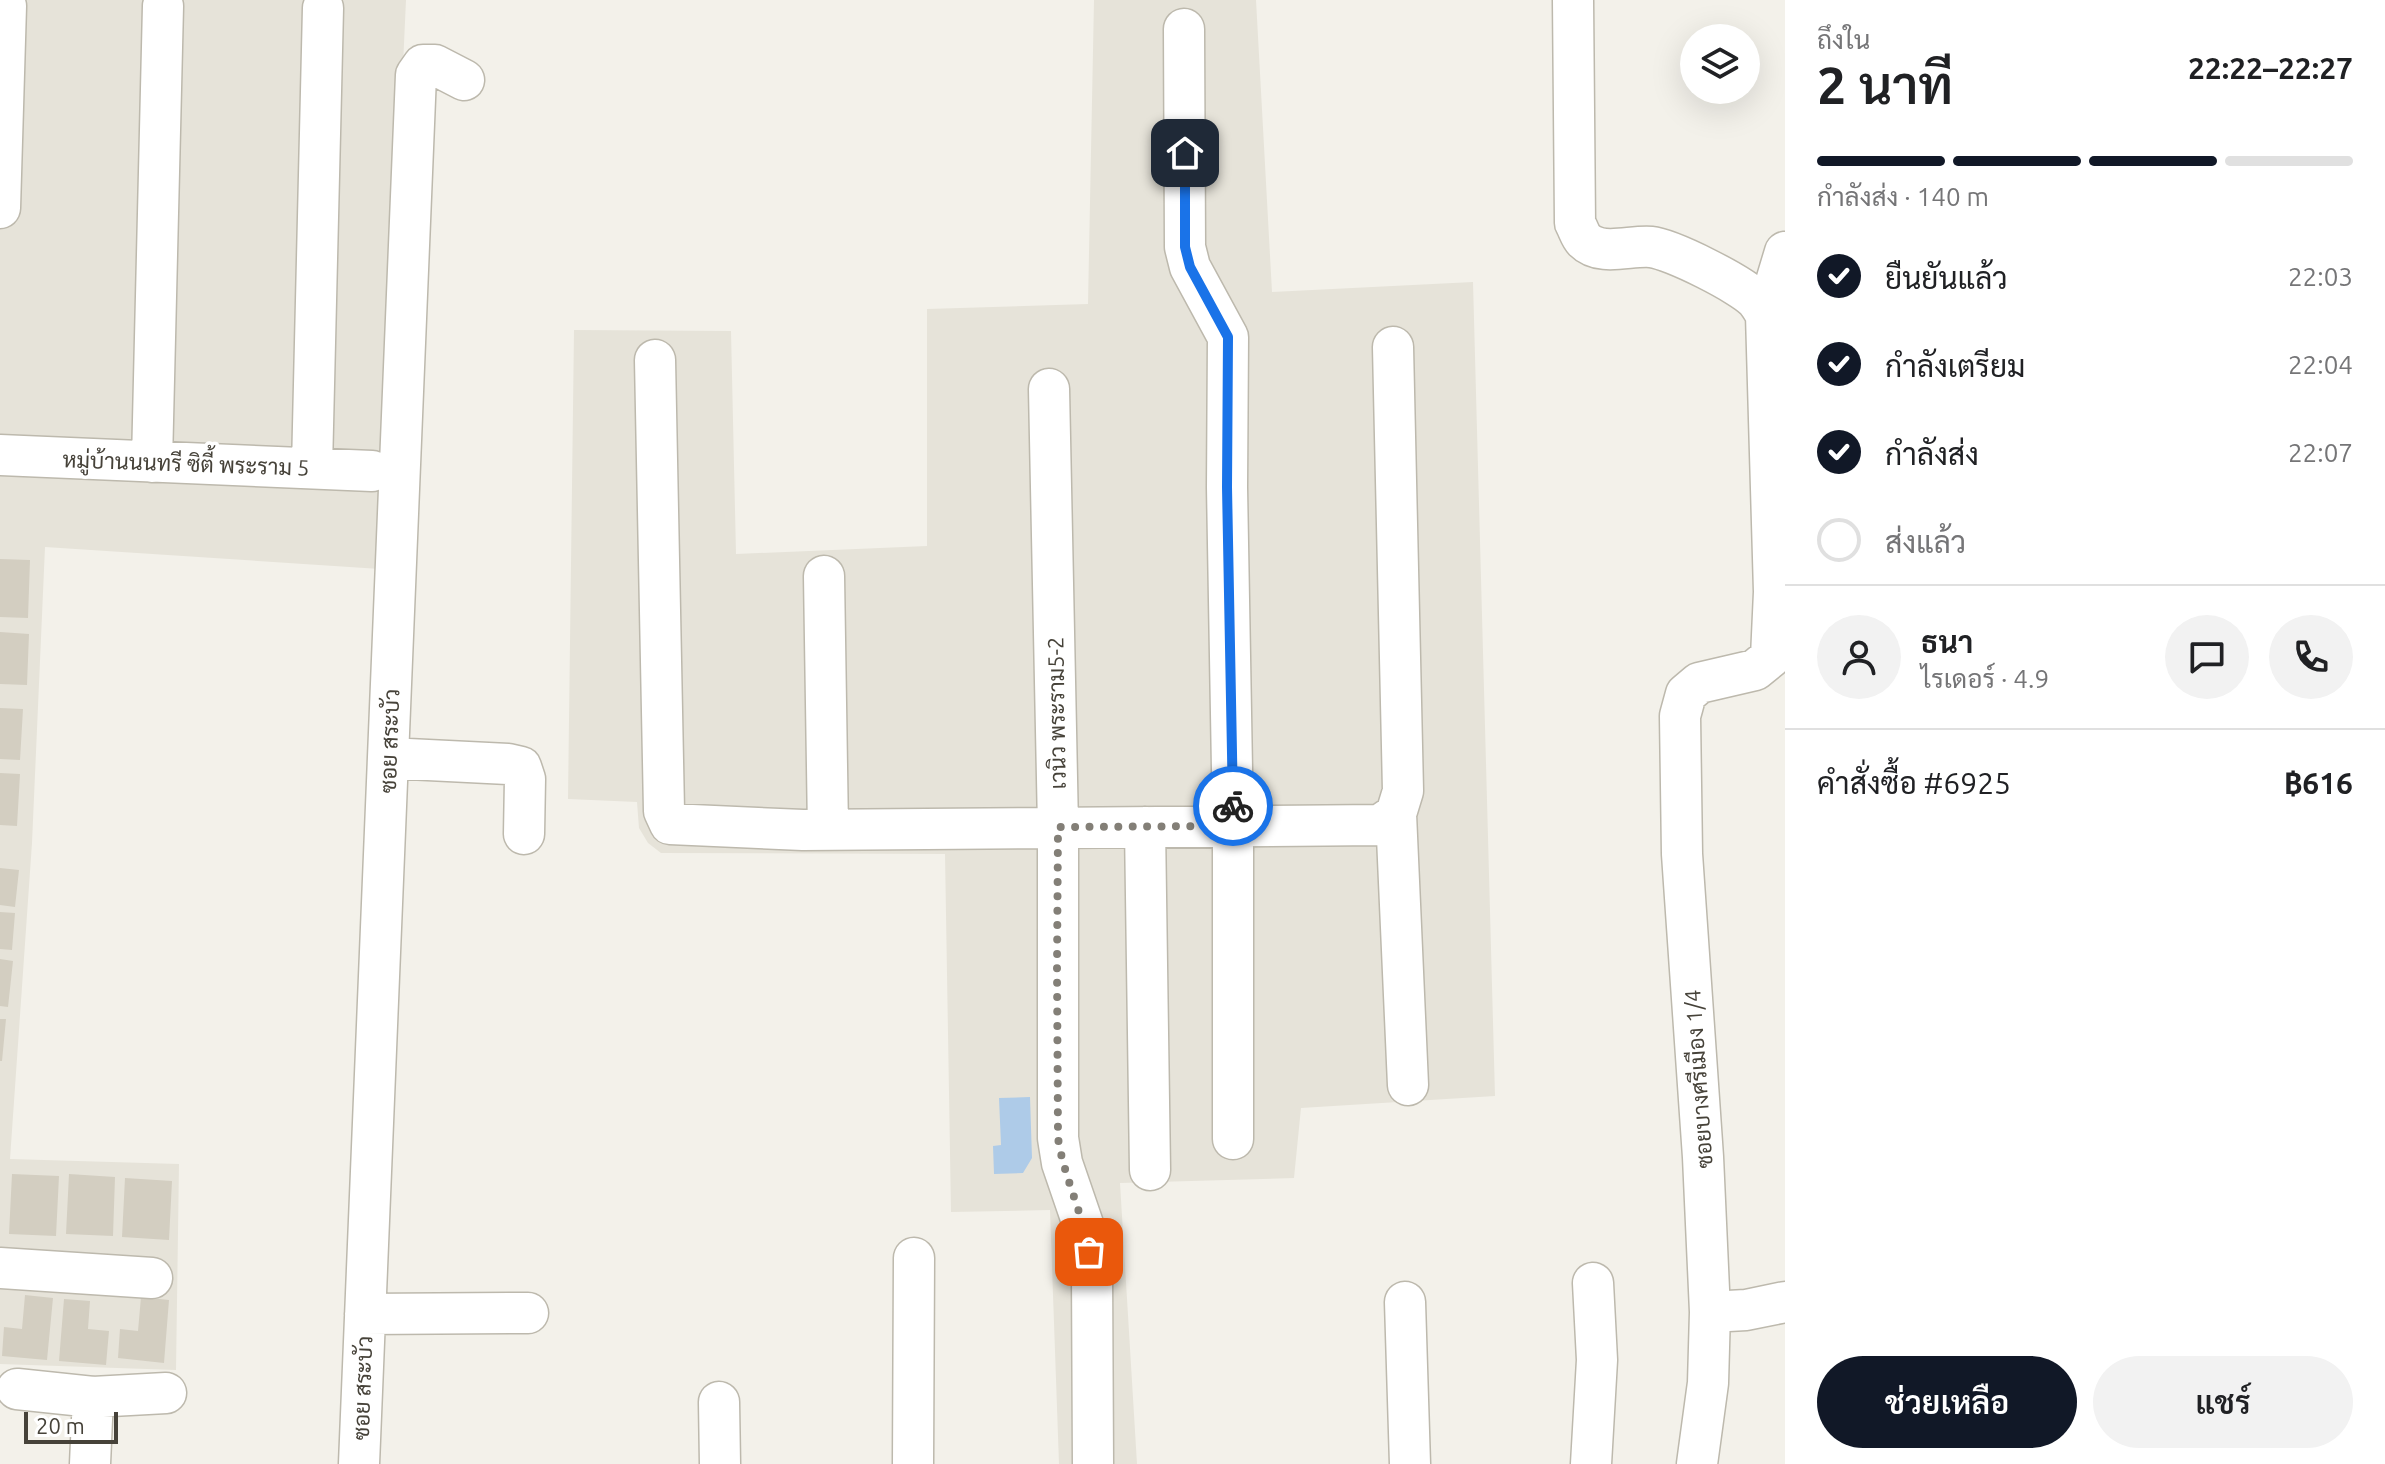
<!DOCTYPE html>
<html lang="th">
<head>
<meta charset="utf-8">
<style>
  :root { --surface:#fff; --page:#f2f2f2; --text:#202124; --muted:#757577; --line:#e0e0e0; --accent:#111827 }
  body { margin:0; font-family:Ubuntu,Sarabun,sans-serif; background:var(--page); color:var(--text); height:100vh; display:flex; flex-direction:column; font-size:30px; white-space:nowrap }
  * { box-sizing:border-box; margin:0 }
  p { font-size:26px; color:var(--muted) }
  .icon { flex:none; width:44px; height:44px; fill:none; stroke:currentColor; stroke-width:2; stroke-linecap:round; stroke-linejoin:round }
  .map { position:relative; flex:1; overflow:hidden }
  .sheet { display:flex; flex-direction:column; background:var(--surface); width:600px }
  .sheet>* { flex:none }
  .controls { position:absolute; left:1680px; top:24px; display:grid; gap:16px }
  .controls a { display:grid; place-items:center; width:80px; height:80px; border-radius:50%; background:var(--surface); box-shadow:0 8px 32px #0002; font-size:40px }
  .scale { position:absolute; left:24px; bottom:20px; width:94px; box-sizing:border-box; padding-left:8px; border:4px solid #464239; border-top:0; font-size:22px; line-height:28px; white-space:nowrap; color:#464239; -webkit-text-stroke:6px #fff; paint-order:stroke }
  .pin { position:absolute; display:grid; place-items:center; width:68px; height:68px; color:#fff; margin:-34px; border-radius:16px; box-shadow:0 4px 12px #0006 }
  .courier { position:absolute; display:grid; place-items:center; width:80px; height:80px; margin:-40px; border:6px solid #1a73e8; border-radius:50%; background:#fff; color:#222; box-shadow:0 2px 10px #0007 }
  .headline em { font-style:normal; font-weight:600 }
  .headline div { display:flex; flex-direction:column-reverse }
  .headline { display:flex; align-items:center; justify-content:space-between; height:136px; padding:0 32px }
  h1 { font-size:52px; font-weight:600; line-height:60px }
  .bar { display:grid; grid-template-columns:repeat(4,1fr); gap:12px 8px; align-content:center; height:96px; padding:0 32px }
  .bar i { height:10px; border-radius:6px; background:var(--line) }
  .bar .on { background:var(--accent) }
  .bar p { grid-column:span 4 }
  .line { display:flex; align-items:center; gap:20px; padding:0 32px; border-top:2px solid var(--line) }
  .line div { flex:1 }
  .round { display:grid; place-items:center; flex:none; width:84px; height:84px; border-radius:42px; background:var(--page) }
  ol { padding:0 32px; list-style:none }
  li { display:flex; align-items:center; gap:24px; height:88px }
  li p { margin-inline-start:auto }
  li .icon { padding:8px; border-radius:50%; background:var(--accent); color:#fff; stroke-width:4 }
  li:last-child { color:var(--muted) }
  li i { width:44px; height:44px; border:4px solid var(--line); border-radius:50% }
  .action { display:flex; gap:16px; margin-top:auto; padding:16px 32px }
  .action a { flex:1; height:92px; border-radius:48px; background:var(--accent); color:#fff; font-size:32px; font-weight:600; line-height:92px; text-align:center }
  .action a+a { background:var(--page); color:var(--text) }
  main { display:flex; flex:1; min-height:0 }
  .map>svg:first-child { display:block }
  .residential { fill:#e6e3d9 }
  .water { fill:#aecbe8 }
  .building { fill:#d3cec1 }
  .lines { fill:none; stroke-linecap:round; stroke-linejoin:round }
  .minor-casing { stroke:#bdb9ad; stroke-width:43 }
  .minor { stroke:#fff; stroke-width:40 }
  .done { stroke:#837f77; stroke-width:8; stroke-dasharray:0 14.4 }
  .route { stroke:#1a73e8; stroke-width:10 }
  .labels { text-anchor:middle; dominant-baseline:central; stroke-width:7; stroke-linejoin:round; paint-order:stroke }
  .street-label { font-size:22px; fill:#464239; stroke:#fff }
</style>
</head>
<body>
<main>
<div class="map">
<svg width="1785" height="1464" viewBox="0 0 1785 1464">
  <rect width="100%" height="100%" fill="#f3f1ea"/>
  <!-- residential -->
  <path class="residential" d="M0 0H406L380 569 45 547 32 843 10 1159 179 1164 176 1370 0 1364Z
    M1094 0H1256L1272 292 1473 282 1495 1096 1301 1108 1294 1178 1120 1183 1137 1464H1059L1050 1210 951 1212 945 854 661 853 648 843 639 828 637 802 568 799 574 330 731 331 736 554 927 546V309L1088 304Z"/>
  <!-- water -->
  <path class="water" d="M1030 1097 1032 1158 1023 1173 994 1174 993 1146 1001 1145 999 1098Z"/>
  <!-- building -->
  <path class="building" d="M0 559 30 560 28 618 0 617Z
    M0 632 29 634 27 685 0 684Z
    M0 708 23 709 20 760 0 759Z
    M0 773 20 774 17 826 0 825Z
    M0 868 19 870 15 907 0 905Z
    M0 912 15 913 12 950 0 949Z
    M0 959 13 961 8 1007 0 1006Z
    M0 1019H6L2 1061H0Z
    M12 1174 59 1176 56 1236 9 1234Z
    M69 1174 115 1177 113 1236 66 1234Z
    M125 1178 172 1181 169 1240 122 1237Z
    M25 1295 53 1298 47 1360 2 1356 4 1327 22 1329Z
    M141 1297 169 1300 164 1363 118 1358 120 1329 138 1331Z
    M64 1299 90 1301 88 1329 109 1331 106 1365 59 1361Z"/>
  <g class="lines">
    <!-- minor casing -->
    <g class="minor-casing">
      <path id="minor" d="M1573 0 1575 223C1578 228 1580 236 1584 240 1601 257 1630 245 1651 247 1671 249 1743 285 1756 300 1760 304 1763 310 1766 315
        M1184 29 1185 247 1190 267 1228 337 1227 487 1233 826V1139
        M0 208 6 6
        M1393 347 1403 791 1396 814 1408 1085
        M655 360 664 811 670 824 803 830 1380 825 1396 814
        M1049 389 1058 827V1138L1062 1163 1086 1233 1092 1271 1093 1464
        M0 455 372 471
        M152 462 163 6
        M312 468 323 8
        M824 576 828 830
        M388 758 508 764 521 767 525 779 524 834
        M1145 827 1150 1170
        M0 1268 152 1278
        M1405 1302 1410 1464
        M1710 1312 1746 1310 1785 1302
        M365 1314 528 1313
        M17 1389 93 1397 90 1464
        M93 1397 166 1393
        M719 1402 720 1464
        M359 1464 416 75 423 65H435L464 80
        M913 1464 914 1258
        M1591 1464 1597 1360 1593 1283
        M1697 1464 1708 1383 1710 1312 1703 1157 1682 854 1680 716 1686 694 1699 683 1755 670 1771 657 1774 592 1766 315 1785 252"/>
    </g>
    <!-- minor -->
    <use href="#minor" class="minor"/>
  </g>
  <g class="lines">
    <!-- done -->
    <path class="done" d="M1089 1252C1083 1213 1064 1178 1058 1138L1057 968 1058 827 1233 826V806"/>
    <!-- route -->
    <path class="route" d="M1185 153V247L1190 267 1228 337 1227 487 1233 806"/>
  </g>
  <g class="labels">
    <!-- street labels -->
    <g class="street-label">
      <text transform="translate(186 463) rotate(2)">หมู่บ้านนนทรี ซิตี้ พระราม 5</text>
      <text transform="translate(1056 713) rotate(-91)">เวนิว พระราม5-2</text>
      <text transform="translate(389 741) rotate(-88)">ซอย สระบัว</text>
      <text transform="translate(1698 1079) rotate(-94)">ซอยบางศรีเมือง 1/4</text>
      <text transform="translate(362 1388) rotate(-88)">ซอย สระบัว</text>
    </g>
  </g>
</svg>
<div class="controls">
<a><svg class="icon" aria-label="layers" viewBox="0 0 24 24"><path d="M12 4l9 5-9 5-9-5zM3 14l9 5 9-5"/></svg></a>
</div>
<div class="scale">20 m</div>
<div class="pin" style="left:1089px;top:1252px;background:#ea580c"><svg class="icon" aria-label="bag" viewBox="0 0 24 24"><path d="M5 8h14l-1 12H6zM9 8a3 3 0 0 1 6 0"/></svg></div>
<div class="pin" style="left:1185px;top:153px;background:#1f2937"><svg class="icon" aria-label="home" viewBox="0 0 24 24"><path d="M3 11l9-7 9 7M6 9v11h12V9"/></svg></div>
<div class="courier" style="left:1233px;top:806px"><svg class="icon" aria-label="bike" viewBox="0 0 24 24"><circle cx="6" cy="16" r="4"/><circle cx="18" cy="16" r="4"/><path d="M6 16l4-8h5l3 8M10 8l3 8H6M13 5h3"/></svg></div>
</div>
<section class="sheet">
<div class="headline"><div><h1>2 นาที</h1><p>ถึงใน</p></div><em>22:22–22:27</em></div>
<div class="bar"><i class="on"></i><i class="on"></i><i class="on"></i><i></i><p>กำลังส่ง · 140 m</p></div>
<ol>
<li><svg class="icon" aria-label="check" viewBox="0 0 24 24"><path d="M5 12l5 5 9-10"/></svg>ยืนยันแล้ว<p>22:03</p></li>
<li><svg class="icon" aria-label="check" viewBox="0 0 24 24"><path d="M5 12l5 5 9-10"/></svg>กำลังเตรียม<p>22:04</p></li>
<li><svg class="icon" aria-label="check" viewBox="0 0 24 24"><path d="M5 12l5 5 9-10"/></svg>กำลังส่ง<p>22:07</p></li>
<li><i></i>ส่งแล้ว</li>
</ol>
<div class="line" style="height:144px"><a class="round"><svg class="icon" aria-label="person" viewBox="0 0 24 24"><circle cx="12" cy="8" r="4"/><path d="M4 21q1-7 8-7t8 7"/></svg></a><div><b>ธนา</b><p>ไรเดอร์ · 4.9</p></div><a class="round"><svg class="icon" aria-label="chat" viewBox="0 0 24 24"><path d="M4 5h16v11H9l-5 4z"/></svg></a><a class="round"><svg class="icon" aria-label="phone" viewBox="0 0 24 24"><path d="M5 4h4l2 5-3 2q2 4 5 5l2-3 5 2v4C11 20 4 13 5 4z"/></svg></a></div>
<div class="line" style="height:104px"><div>คำสั่งซื้อ #6925</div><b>฿616</b></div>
<div class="action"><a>ช่วยเหลือ</a><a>แชร์</a></div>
</section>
</main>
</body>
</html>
